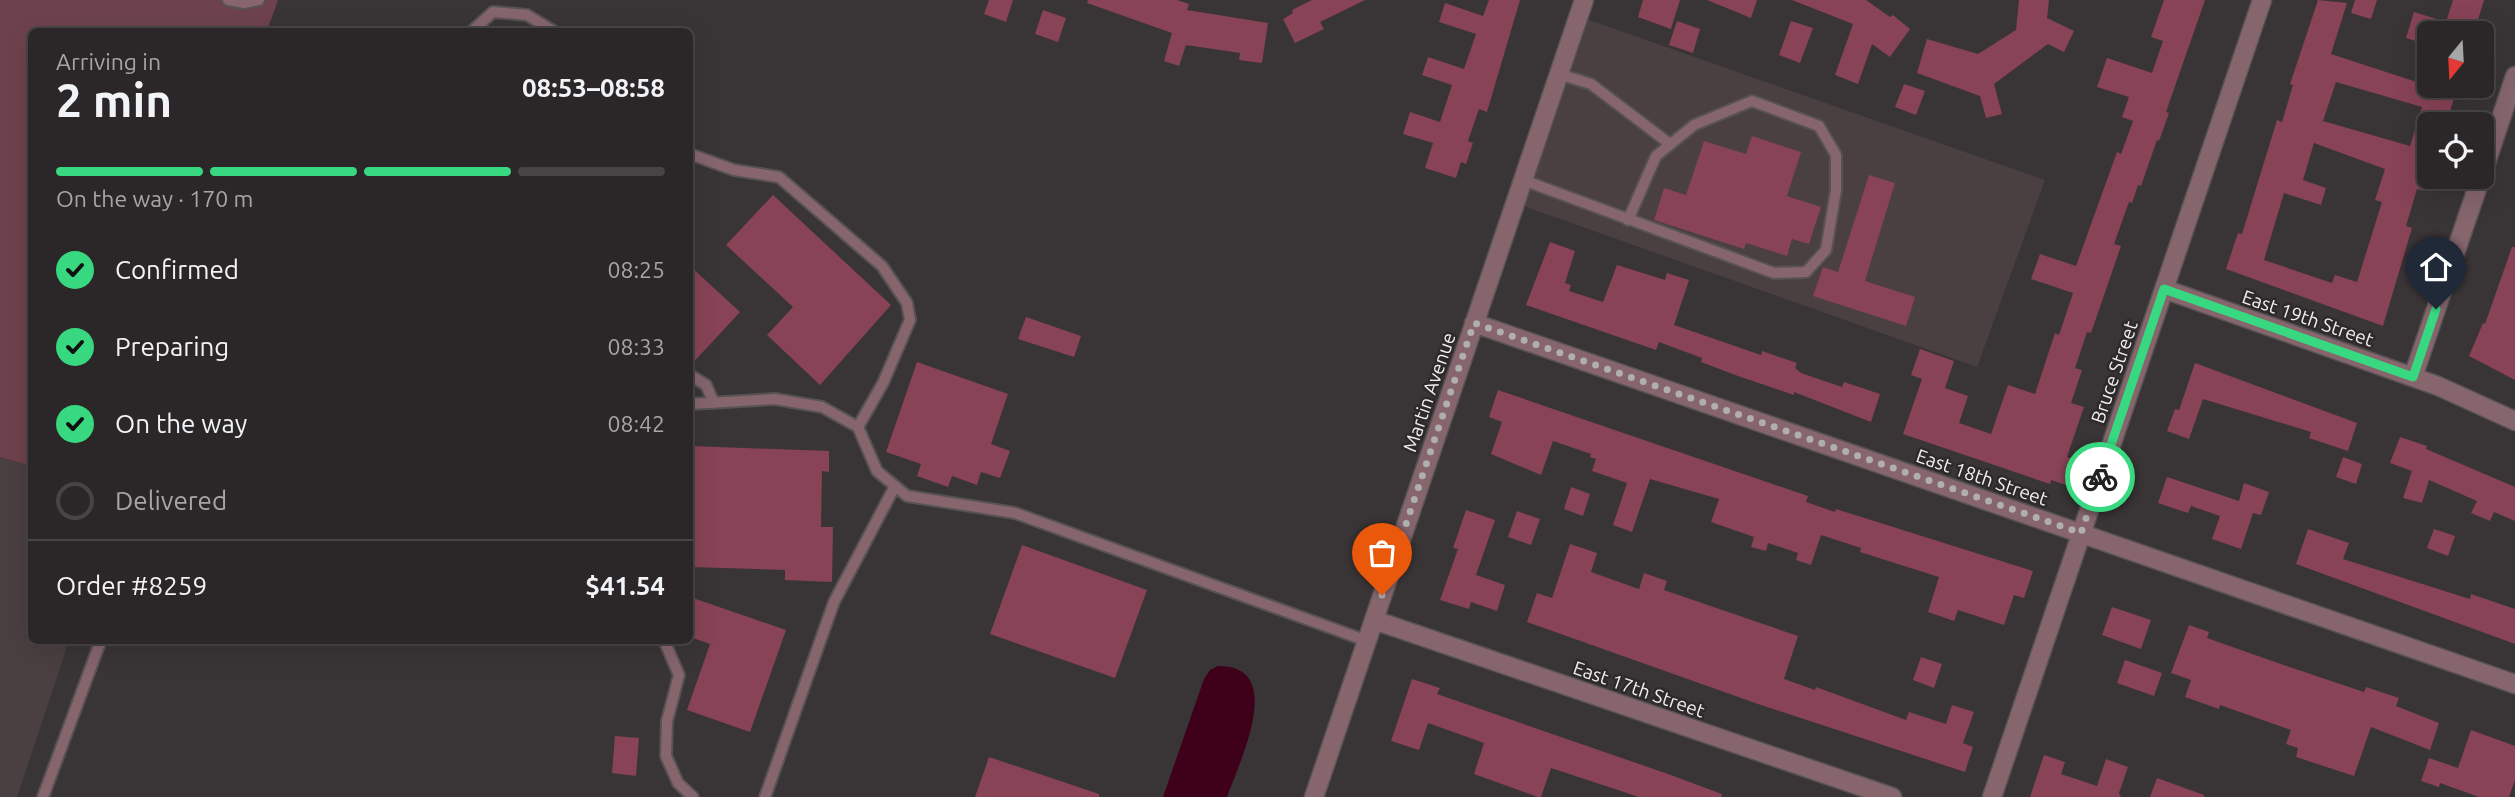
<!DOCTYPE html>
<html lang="en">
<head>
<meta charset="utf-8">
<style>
  :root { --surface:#2b2728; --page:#373334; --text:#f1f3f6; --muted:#a6a5a8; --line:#474445; --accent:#38d880 }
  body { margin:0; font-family:Ubuntu,sans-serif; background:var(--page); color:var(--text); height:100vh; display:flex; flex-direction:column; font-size:26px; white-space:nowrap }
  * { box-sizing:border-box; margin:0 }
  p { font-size:23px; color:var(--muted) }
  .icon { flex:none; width:38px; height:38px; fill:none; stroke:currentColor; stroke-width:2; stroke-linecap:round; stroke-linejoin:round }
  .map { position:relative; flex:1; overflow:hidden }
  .sheet { position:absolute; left:28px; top:28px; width:665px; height:616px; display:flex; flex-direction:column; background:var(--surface); border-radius:10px; box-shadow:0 7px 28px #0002,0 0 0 2px var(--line) }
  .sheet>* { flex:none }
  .needle { width:46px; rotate:198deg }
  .fabs { position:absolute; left:2417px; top:21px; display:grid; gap:14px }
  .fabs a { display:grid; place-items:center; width:77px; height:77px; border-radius:10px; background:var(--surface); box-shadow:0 7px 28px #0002,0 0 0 2px var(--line); font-size:35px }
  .pin { position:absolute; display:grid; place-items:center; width:60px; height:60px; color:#fff; margin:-72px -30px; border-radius:50% 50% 50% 0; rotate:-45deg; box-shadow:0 0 7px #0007 }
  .pin .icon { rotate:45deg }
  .courier { position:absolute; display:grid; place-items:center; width:70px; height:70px; margin:-35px; border:5px solid #38d880; border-radius:50%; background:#fff; color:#222; box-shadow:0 2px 9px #0007 }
  .head em { font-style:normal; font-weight:700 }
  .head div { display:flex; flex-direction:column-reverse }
  .head { display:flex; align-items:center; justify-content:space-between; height:119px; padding:0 28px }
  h1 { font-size:46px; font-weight:700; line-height:52px }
  .bar { display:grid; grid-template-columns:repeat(4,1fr); gap:10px 7px; align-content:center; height:84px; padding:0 28px }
  .bar i { height:9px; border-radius:5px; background:var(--line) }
  .bar .on { background:var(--accent) }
  .bar p { grid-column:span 4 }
  .line { display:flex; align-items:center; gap:18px; padding:0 28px; border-top:2px solid var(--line) }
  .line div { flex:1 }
  ol { padding:0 28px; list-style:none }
  li { display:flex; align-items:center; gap:21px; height:77px }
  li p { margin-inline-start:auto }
  li .icon { padding:7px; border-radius:50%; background:var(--accent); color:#111; stroke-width:4 }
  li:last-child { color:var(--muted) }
  li i { width:38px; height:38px; border:4px solid var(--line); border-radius:50% }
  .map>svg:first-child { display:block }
  .built { fill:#4a3f41 }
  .green { fill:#6d424c }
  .water { fill:#3f0019 }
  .building { fill:#884356; fill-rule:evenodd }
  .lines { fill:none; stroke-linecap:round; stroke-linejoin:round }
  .lane-casing { stroke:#575253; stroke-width:14 }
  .street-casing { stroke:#575253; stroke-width:21 }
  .lane { stroke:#86656d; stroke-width:10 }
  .street { stroke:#86656d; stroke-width:18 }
  .done { stroke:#b1aeaf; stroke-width:7; stroke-dasharray:0 12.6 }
  .route { stroke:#38d880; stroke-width:9 }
  .labels { text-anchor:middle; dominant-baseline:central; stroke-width:5; stroke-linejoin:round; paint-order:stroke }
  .street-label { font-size:19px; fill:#f2eff0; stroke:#2e2a2b }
</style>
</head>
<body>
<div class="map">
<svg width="2515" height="797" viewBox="0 0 2515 797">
  <rect width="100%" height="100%" fill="#393435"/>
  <!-- built -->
  <path class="built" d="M1578 16 2045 180 1977 367 1515 203Z
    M0 457 31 466 32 640 69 641 17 797H0Z"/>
  <!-- green -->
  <path class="green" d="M0 0H278L267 31 32 32 31 466 0 457Z"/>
  <!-- water -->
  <path class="water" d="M1218 666C1287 665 1240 761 1227 797H1163L1204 679 1210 670Z"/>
  <!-- building -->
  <path class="building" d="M989 0H1013L1006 22 984 14Z
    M1088 0H1177L1189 4 1187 10 1268 23 1262 63 1239 60 1240 53 1186 45 1179 66 1164 61 1172 33 1087 3Z
    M1312 0H1365L1320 22 1324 29 1295 43 1283 19 1293 13 1292 10Z
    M1489 0H1520L1487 112 1479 109 1468 141 1473 143 1466 164 1461 162 1456 178 1425 168 1433 143 1403 134 1410 112 1440 122 1452 85 1422 75 1428 57 1464 69 1476 34 1439 22 1445 3 1483 16Z
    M1643 0H1680L1671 29 1638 17Z
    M1707 0H1757L1751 18Z
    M1792 0H1866L1890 17 1893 15 1910 29 1890 57 1872 44 1858 84 1835 75 1853 24Z
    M2019 0H2049L2047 18 2074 31 2064 52 2048 44 1994 84 2002 114 1986 118 1980 96 1917 73 1927 39 1978 54 2016 30Z
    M2164 0H2205L2166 112 2169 113 2159 141 2157 140 2141 186 2138 185 2132 203 2129 202 2114 244 2121 246 2091 333 2087 332 2075 368 2082 370 2071 403 2084 407 2067 457 2075 460 2066 485 2051 480 2050 484 1903 434 1922 379 1911 375 1920 349 1954 361 1945 388 1968 396 1959 423 1991 434 2008 385 2035 394 2055 333 2059 335 2073 293 2031 279 2040 254 2076 266 2117 152 2121 154 2133 121 2122 117 2129 97 2097 87 2107 58 2152 73 2163 41 2151 37Z
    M2318 0 2347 3 2331 54 2429 86H2458L2446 124H2429V174L2424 191 2417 189 2406 226 2412 228 2383 326 2226 269 2238 233 2242 234 2277 120 2282 122 2293 85 2290 84ZM2336 82 2422 107 2410 146 2323 121ZM2314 143 2385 169 2375 200 2382 202 2357 282 2335 275 2332 283 2264 260 2284 193 2321 205 2326 188 2303 180Z
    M2355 0H2377L2371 19 2351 13Z
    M2453 0H2484L2474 33H2429V45L2406 38 2414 12 2446 22Z
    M1043 10 1066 18 1058 42 1035 34Z
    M1677 21 1700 29 1693 53 1669 45Z
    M1791 21 1813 28 1800 63 1779 55Z
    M1904 84 1925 91 1916 115 1895 107Z
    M1752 136 1801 152 1787 196 1821 207 1809 244 1792 239 1787 256 1746 243 1744 249 1654 220 1664 188 1686 195 1704 141 1746 154Z
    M1869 175 1895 183 1865 281 1915 297 1906 326 1813 296 1823 267 1838 272Z
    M773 195 891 305 820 385 767 335 793 307 726 245Z
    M1550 242 1575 251 1565 283 1571 285 1569 291 1603 302 1617 265 1665 280 1667 273 1689 280 1674 325 1761 355 1762 351 1797 363 1795 368 1801 373 1842 387 1844 382 1880 394 1871 422 1794 392V395L1738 376 1701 362 1702 358 1659 342 1656 350 1526 305Z
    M2512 247H2515V380L2469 356 2483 323 2485 324Z
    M690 266 740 312 690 366Z
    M1026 317 1081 336 1074 357 1018 339Z
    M917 362 1008 394 991 444 1010 451 1000 478 981 472 977 485 952 476 948 487 917 476 921 464 886 452Z
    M2195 363 2357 423 2348 451 2309 438 2311 432 2203 399 2189 439 2167 431 2175 409 2179 410Z
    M1498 390 1808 496 1806 502 1835 512 1836 509 2033 571 2024 598 2014 595 2004 625 1958 610 1954 621 1928 612 1939 577 1860 552 1861 548 1821 535 1811 565 1796 560 1798 553 1768 543 1766 551 1751 547 1754 537 1711 522 1719 499 1650 479 1632 532 1613 525 1627 483 1592 471 1596 459 1590 457 1591 454 1553 441 1541 475 1491 454 1502 422 1489 417Z
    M2400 437 2427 446 2426 449 2515 487V521L2494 512 2490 521 2471 513 2477 501 2429 480 2422 503 2403 498 2412 471 2390 463Z
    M690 446 829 451V472L822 471 821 527H833L832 582 785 580V570L690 567Z
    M2343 457 2362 464 2356 484 2336 477Z
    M2167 477 2239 501 2244 483 2269 492 2261 515 2253 513 2241 549 2212 539 2220 516 2191 506 2188 513 2158 503Z
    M1571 487 1590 494 1583 516 1564 509Z
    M1466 510 1495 520 1476 575 1505 585 1497 611 1471 602 1469 609 1440 600 1458 549 1453 548Z
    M1517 511 1540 519 1531 545 1508 537Z
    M2308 529 2349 543 2343 559 2470 599 2471 594 2515 609V644L2296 564Z
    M2434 529 2455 536 2448 556 2427 548Z
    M1570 544 1597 553 1591 572 1639 589 1644 573 1667 581 1664 590 1798 636 1784 679 1815 690 1816 687 1906 720 1909 712 1946 724 1952 705 1974 712 1963 743 1973 747 1965 772 1758 704 1527 622 1537 593 1552 598Z
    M1022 545 1147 590 1115 678 990 634Z
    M690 597 786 630 750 732 687 710 710 644 690 637Z
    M2112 607 2151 620 2141 649 2102 635Z
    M2189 625 2209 632 2207 638 2275 662 2364 692 2366 687 2399 698 2396 706 2439 723 2430 750 2371 727 2354 776 2296 757 2298 748 2286 744 2291 730 2220 705 2219 709 2185 697 2191 680 2171 673Z
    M1921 657 1942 664 1934 688 1913 680Z
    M2125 660 2162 673 2154 696 2117 683Z
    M1412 679 1440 688 1437 694 1668 774 1722 794 1721 797H1639L1551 768 1541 797H1538L1474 774 1484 743 1428 723 1419 750 1391 741Z
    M2471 730 2515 746V780L2509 797H2479L2440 783 2439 787 2421 781 2429 758 2458 768Z
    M615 736 639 738 636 776 612 773Z
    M2044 755 2065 762 2061 774 2097 786 2106 759 2128 767 2119 793 2121 797H2030Z
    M989 757 1099 794V797H975Z
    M2157 778 2204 795V797H2150Z"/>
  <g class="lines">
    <!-- lane casing -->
    <g class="lane-casing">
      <path id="lane" d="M228 0 244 3 259 0
        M471 32 493 12 527 15 555 32
        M1559 74 1591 84 1670 144
        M690 154 734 170 779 177 882 266 907 303 910 320 883 383 858 427
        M1523 180 1774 273 1806 272 1826 250 1836 190V155L1819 126 1752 101 1694 125 1656 156 1628 220
        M690 375 706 385 714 403
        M690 404 775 399 822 407 858 427 877 471 907 496 1015 513 1367 641
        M664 640 679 675 667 721 666 756 678 783 693 797
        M43 797 101 640
        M765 797 834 602 895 486"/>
    </g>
    <!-- street casing -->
    <g class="street-casing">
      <path id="street" d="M2482 175 2515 76
        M2164 289 2438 386 2515 421
        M1474 323 2515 684
        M2413 377 2481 177
        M1374 620 1892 797
        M1314 797 1584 0
        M1992 797 2262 0"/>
    </g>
    <!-- lane -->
    <use href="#lane" class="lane"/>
    <!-- street -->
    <use href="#street" class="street"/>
  </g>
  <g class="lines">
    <!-- done -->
    <path class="done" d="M1382 595 1474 323 2081 533 2100 477"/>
    <!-- route -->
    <path class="route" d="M2100 477 2164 289 2413 377 2436 309"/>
  </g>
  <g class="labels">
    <!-- street labels -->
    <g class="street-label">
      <text transform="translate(2308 318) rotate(19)">East 19th Street</text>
      <text transform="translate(2114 372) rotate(-71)">Bruce Street</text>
      <text transform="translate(1429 392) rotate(-71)">Martin Avenue</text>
      <text transform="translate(1982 477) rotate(19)">East 18th Street</text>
      <text transform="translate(1639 689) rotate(19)">East 17th Street</text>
    </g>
  </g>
</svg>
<div class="fabs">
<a><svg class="needle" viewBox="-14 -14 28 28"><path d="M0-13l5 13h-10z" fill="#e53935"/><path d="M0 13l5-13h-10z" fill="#a6a5a8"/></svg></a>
<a><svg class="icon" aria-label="locate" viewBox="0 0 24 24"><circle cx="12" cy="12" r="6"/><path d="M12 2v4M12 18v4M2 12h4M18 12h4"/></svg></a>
</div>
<div class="pin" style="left:1382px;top:595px;background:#ea580c"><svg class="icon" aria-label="bag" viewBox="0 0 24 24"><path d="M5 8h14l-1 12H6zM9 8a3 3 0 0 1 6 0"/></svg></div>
<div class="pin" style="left:2436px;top:309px;background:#1f2937"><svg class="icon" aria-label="home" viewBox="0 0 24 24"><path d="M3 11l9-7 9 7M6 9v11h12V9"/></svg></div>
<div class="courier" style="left:2100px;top:477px"><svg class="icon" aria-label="bike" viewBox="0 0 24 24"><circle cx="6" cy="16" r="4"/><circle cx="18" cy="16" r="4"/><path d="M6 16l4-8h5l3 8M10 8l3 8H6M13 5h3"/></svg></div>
<section class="sheet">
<div class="head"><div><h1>2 min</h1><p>Arriving in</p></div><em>08:53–08:58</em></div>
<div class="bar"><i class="on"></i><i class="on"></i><i class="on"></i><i></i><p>On the way · 170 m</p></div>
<ol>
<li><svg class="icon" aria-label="check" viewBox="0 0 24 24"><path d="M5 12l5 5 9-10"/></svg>Confirmed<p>08:25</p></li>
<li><svg class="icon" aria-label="check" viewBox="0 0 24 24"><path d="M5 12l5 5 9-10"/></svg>Preparing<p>08:33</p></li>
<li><svg class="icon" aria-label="check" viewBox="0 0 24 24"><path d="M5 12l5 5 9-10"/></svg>On the way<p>08:42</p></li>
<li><i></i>Delivered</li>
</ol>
<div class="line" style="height:91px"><div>Order #8259</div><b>$41.54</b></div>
</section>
</div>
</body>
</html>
